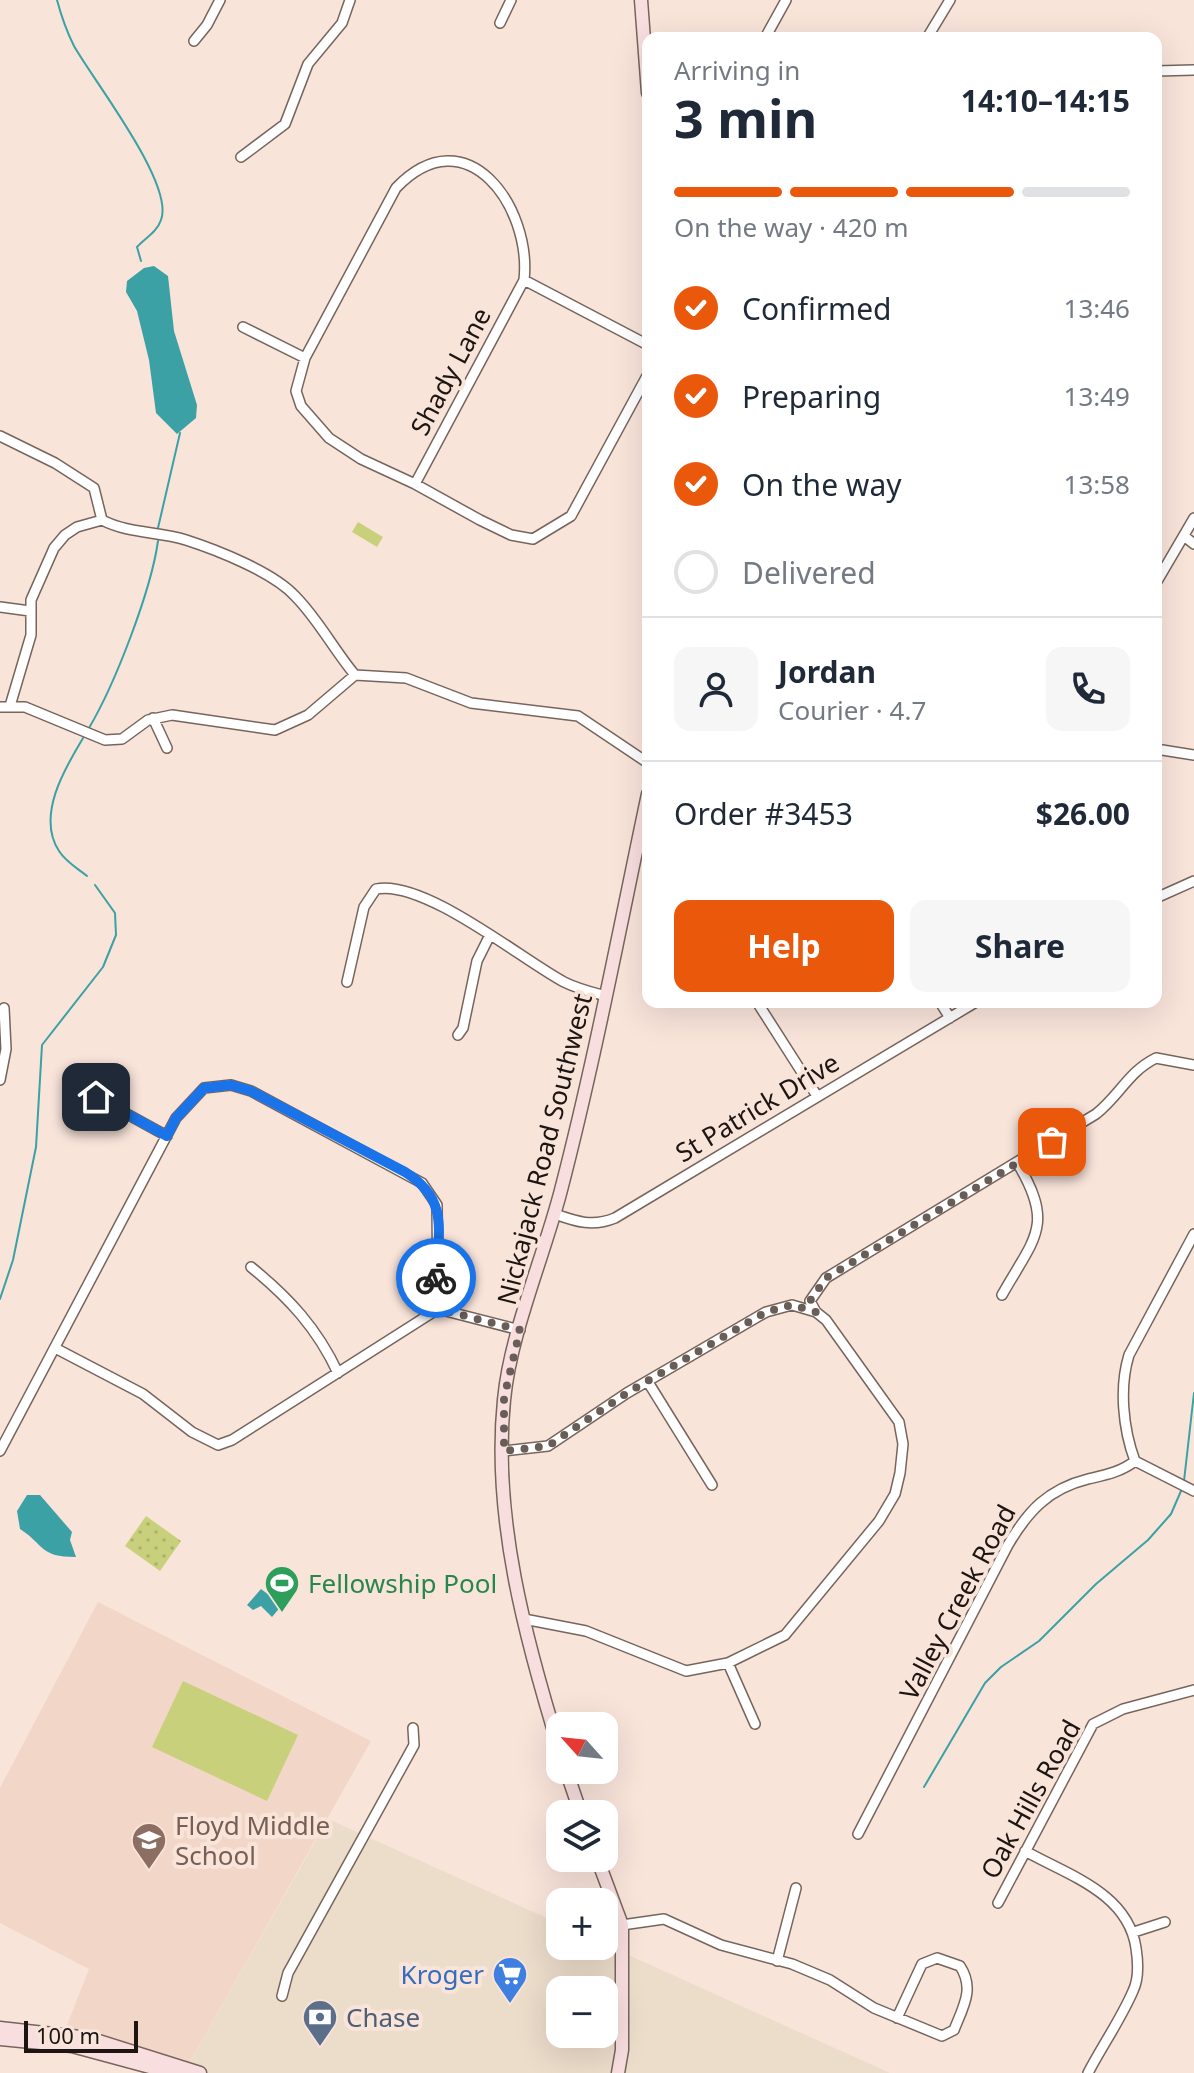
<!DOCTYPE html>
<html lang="en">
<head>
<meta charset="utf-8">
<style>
  :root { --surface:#fff; --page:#f6f6f7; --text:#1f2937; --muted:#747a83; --line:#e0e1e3; --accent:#ea580c }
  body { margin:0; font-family:"Noto Sans",sans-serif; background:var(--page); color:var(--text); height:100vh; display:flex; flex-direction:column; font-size:30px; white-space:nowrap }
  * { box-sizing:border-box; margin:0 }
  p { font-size:26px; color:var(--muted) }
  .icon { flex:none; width:44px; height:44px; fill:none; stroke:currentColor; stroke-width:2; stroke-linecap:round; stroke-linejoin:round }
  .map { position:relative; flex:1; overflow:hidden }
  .drawer { position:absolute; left:642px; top:32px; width:520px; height:976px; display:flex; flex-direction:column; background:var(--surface); border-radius:16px; box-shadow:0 8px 32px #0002 }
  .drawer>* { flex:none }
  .needle { width:52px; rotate:297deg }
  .buttons { position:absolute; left:546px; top:1712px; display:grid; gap:16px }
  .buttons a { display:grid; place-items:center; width:72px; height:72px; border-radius:16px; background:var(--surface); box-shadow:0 8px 32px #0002; font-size:40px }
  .scale { position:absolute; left:24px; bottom:20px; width:114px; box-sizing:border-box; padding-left:8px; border:4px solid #1c1512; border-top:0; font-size:22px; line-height:28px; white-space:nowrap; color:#1c1512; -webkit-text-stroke:6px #f9e4da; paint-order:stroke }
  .pin { position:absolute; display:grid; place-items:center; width:68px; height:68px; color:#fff; margin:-34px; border-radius:16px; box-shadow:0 4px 12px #0006 }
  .courier { position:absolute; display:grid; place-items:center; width:80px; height:80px; margin:-40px; border:6px solid #1a73e8; border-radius:50%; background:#fff; color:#222; box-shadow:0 2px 10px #0007 }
  .overview em { font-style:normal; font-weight:700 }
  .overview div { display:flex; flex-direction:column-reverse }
  .overview { display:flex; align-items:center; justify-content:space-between; height:136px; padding:0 32px }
  h1 { font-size:52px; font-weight:700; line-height:60px }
  .bar { display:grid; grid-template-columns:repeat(4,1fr); gap:12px 8px; align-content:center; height:96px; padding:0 32px }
  .bar i { height:10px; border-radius:6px; background:var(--line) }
  .bar .current { background:var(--accent) }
  .bar p { grid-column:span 4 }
  .line { display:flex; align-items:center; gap:20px; padding:0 32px; border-top:2px solid var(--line) }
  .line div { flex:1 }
  .round { display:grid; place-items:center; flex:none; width:84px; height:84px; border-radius:16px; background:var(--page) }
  ol { padding:0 32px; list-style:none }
  li { display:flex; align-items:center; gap:24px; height:88px }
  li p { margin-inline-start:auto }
  li .icon { padding:8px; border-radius:50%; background:var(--accent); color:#fff; stroke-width:4 }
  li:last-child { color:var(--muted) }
  li i { width:44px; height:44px; border:4px solid var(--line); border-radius:50% }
  .button { display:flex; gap:16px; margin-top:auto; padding:16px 32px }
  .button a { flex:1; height:92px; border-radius:16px; background:var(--accent); color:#fff; font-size:32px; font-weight:700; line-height:92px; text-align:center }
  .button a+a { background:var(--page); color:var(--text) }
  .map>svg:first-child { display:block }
  .commercial { fill:#ecdcca; fill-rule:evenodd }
  .built { fill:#f2d6c8 }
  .park { fill:url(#park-dots) }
  .pitch { fill:#c9d07c }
  .water { fill:#3ba1a5 }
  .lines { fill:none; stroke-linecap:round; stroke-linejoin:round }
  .stream { stroke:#3ba1a5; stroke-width:2 }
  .street-casing { stroke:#76655c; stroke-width:12 }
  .secondary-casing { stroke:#76655c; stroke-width:15 }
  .street { stroke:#fff; stroke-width:9 }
  .secondary { stroke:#f9dedf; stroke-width:12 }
  .done { stroke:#695d58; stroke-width:8; stroke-dasharray:0 14.4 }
  .route { stroke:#1a73e8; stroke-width:10 }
  .labels { text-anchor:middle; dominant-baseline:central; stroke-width:8; stroke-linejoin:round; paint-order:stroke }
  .street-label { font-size:26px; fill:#1c1512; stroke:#f9e4da }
  .leisure-label { font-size:26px; fill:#27864d; stroke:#f9e4da; text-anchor:start }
  .education-label { font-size:26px; fill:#785e54; stroke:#f9e4da; text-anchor:start }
  .shop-label { font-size:26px; fill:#366cbe; stroke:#f9e4da; text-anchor:end }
  .service-label { font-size:26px; fill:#4e5e75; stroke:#f9e4da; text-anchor:start }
</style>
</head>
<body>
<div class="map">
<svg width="1194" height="2073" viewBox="0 0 1194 2073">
  <defs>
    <pattern id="park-dots" width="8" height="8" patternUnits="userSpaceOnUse" patternTransform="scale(2)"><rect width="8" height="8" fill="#c9d07c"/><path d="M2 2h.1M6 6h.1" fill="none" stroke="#acb26a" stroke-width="1.8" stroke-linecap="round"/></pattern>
  </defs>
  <rect width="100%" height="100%" fill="#f9e4da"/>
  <!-- commercial -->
  <path class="commercial" d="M328 1819 560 1924V1946L604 1944 890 2073H184ZM560 1990H604V2034H560Z"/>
  <!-- built -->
  <path class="built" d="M98 1602 371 1741 186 2069 65 2030 89 1969 0 1923V1788Z"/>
  <!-- park -->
  <path class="park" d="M146 1516 181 1541 160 1571 125 1546Z"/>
  <!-- pitch -->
  <path class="pitch" d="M358 522 383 537 377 547 352 532Z
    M183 1681 298 1735 267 1801 152 1747Z"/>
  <!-- water -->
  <path class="water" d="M154 266 168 276 174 331 197 405 196 418 177 434 156 413 149 360 137 311 126 292 127 281 144 268Z
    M27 1495H40L72 1532 70 1540 76 1557C39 1557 45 1545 20 1529L17 1511Z
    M261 1589 282 1605 272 1617 261 1606 253 1610 247 1605Z"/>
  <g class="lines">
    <!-- stream -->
    <path class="stream" d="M57 0C61 15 67 32 74 46 93 80 175 184 161 220 157 232 145 238 137 247L141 261
      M158 528 180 433
      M89 728C115 684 151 591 158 541
      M83 738C65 768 36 816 59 851 66 862 77 868 87 876
      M0 1299 13 1260 36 1147 42 1045 103 967 116 935 115 913 95 885
      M1184 1481 1194 1393
      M924 1787 985 1683 1001 1667 1039 1641 1096 1584 1148 1540 1171 1514 1181 1491"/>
    <!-- street casing -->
    <g class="street-casing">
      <path id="street" d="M500 23 511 0
        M765 38 786 0
        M927 38 950 0
        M194 41 207 25 220 0
        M1156 71 1194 70
        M241 157 285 124 308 64 342 23 350 0
        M524 280 648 345
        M243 327 305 358
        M0 436 55 463 94 488 102 520
        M415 484 524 280C532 208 467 114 396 188L305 358 296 391 301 406 329 438 361 459 415 484 480 520 511 535 533 539 571 516 648 374
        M1184 536 1194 544
        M1156 583 1194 518
        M0 607 30 611
        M10 706 31 635V600L54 548 65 535 77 527 102 520C129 534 158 531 186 540 217 550 273 572 295 596 318 619 334 650 355 675
        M0 707H25L105 740 122 739 148 720 172 715 275 730 308 715 355 675 406 678 471 703 578 716 648 763
        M153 718 167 748
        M1156 749 1194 755
        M1156 898 1194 881
        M347 982 364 907 376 889C424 879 521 959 564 982 578 989 591 992 606 996
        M757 1002 817 1096
        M940 1002 950 1018
        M458 1035 463 1028 477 961 490 935
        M0 1080 6 1049 4 1008
        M96 1097 167 1136
        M555 1214C577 1222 593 1227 615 1218L976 1002
        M251 1267C289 1298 317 1328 338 1373
        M1002 1295C1034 1238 1055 1226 1018 1164
        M816 1312 810 1301 826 1278 1096 1114C1120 1095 1128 1072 1156 1058L1194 1065
        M55 1348 143 1394 192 1432 218 1445 232 1440 438 1309 520 1330
        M648 1382 712 1485
        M0 1451 176 1118 204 1088 231 1085 251 1091 422 1183 437 1205 438 1309
        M504 1451 548 1446 627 1393 766 1312 792 1305 816 1312 826 1320 899 1422 903 1444 900 1473 895 1494 879 1521 785 1635 728 1663 686 1671 586 1631 524 1619
        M1135 1461C1123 1429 1119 1387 1129 1355L1194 1234
        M1135 1461 1194 1491
        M728 1663 755 1724
        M858 1834 1008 1545C1028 1511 1048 1489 1088 1479 1105 1475 1121 1472 1135 1461
        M1025 1851C1068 1875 1128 1893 1136 1948 1138 1961 1139 1979 1133 1991 1121 2019 1102 2046 1088 2073
        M998 1903 1093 1724 1123 1709 1194 1690
        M622 1925 664 1919 721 1945 792 1964 830 1980 874 2008 942 2036 954 2030C963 2007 975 1989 960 1966L937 1958 922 1964 897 2018
        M1134 1932 1165 1922
        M777 1961 796 1888
        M282 1996 288 1973 414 1745 413 1728"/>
    </g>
    <!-- secondary casing -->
    <g class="secondary-casing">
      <path id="secondary" d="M641 0 648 93
        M560 1751C526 1641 492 1517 504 1400 510 1334 544 1256 561 1190 595 1059 620 926 648 794
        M566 1770 581 1814
        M597 1858 622 1925V2050L618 2073
        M0 2028 89 2038 200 2073
        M0 2039 72 2046 172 2073"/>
    </g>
    <!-- street -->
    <use href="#street" class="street"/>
    <!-- secondary -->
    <use href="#secondary" class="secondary"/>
  </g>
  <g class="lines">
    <!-- done -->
    <path class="done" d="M436 1278 438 1309 520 1330 504 1398V1451L548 1446 627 1393 766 1312 792 1305 816 1312 810 1301 826 1278 1052 1142"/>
    <!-- route -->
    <path class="route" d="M96 1097 167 1136 176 1118 204 1088 231 1085 251 1091 405 1172C450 1200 438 1232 436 1278"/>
  </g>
  <!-- icons -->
  <defs>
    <g id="stadium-pin" transform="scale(1.8)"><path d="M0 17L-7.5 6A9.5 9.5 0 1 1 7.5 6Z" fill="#2e9e5b" stroke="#f9e4da"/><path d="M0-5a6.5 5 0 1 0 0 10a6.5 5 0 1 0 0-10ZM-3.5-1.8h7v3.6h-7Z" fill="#fff"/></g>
    <g id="school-pin" transform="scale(1.8)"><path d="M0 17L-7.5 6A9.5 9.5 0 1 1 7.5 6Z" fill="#8d6e63" stroke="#f9e4da"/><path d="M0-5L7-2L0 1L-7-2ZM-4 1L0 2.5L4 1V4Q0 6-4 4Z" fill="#fff"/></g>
    <g id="supermarket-pin" transform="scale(1.8)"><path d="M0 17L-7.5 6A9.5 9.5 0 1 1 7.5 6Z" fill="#3f7fe0" stroke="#f9e4da"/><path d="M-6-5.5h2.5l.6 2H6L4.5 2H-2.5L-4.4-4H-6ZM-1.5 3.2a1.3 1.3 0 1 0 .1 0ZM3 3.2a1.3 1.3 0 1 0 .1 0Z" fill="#fff"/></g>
    <g id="bank-pin" transform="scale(1.8)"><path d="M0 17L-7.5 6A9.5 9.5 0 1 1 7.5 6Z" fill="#5c6f8a" stroke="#f9e4da"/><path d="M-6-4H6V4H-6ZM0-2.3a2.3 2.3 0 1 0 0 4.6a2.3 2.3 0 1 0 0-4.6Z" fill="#fff"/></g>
  </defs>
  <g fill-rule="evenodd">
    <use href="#stadium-pin" x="282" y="1583"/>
    <use href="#school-pin" x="149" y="1840"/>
    <use href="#supermarket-pin" x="510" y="1974"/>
    <use href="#bank-pin" x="320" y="2017"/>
  </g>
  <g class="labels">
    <!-- street labels -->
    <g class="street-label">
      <text transform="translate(450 371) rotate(-62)">Shady Lane</text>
      <text transform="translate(757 1107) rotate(-31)">St Patrick Drive</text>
      <text transform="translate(544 1149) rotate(-76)">Nickajack Road Southwest</text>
      <text transform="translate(957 1602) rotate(-62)">Valley Creek Road</text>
      <text transform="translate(1030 1799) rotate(-61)">Oak Hills Road</text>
    </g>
    <!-- leisure labels -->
    <g class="leisure-label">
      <text x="308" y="1583">Fellowship Pool</text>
    </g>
    <!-- education labels -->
    <g class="education-label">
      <text x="175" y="1825">Floyd Middle<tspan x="175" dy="30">School</tspan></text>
    </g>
    <!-- shop labels -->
    <g class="shop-label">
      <text x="484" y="1974">Kroger</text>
    </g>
    <!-- service labels -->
    <g class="service-label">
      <text x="346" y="2017">Chase</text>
    </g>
  </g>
</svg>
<div class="buttons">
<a><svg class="needle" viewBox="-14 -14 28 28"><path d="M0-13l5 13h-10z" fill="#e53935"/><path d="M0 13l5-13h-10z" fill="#747a83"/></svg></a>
<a><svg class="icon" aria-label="layers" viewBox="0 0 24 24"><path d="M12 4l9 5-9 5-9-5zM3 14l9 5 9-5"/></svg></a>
<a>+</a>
<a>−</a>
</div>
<div class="scale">100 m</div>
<div class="pin" style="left:1052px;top:1142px;background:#ea580c"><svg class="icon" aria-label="bag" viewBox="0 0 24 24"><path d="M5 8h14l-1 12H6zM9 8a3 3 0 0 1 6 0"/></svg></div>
<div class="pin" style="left:96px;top:1097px;background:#1f2937"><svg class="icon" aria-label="home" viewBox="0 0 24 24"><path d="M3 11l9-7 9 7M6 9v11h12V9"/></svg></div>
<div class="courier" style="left:436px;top:1278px"><svg class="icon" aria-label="bike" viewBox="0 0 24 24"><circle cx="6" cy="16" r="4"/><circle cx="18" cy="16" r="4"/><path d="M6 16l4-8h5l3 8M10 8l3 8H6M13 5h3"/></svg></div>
<section class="drawer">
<div class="overview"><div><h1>3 min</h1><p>Arriving in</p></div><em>14:10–14:15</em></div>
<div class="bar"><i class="current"></i><i class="current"></i><i class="current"></i><i></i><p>On the way · 420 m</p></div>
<ol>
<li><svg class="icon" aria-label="check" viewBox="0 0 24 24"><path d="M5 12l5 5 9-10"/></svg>Confirmed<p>13:46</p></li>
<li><svg class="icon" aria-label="check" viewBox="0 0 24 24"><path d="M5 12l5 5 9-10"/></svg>Preparing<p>13:49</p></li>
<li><svg class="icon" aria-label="check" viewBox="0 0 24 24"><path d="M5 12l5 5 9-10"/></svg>On the way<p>13:58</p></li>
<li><i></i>Delivered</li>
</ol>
<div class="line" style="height:144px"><a class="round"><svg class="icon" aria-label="person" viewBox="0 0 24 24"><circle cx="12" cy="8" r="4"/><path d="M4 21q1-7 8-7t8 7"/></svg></a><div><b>Jordan</b><p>Courier · 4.7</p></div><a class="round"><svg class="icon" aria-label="phone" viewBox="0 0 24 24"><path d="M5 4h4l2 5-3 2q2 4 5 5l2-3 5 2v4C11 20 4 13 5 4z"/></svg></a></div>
<div class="line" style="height:104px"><div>Order #3453</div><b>$26.00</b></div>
<div class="button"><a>Help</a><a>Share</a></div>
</section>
</div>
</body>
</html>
